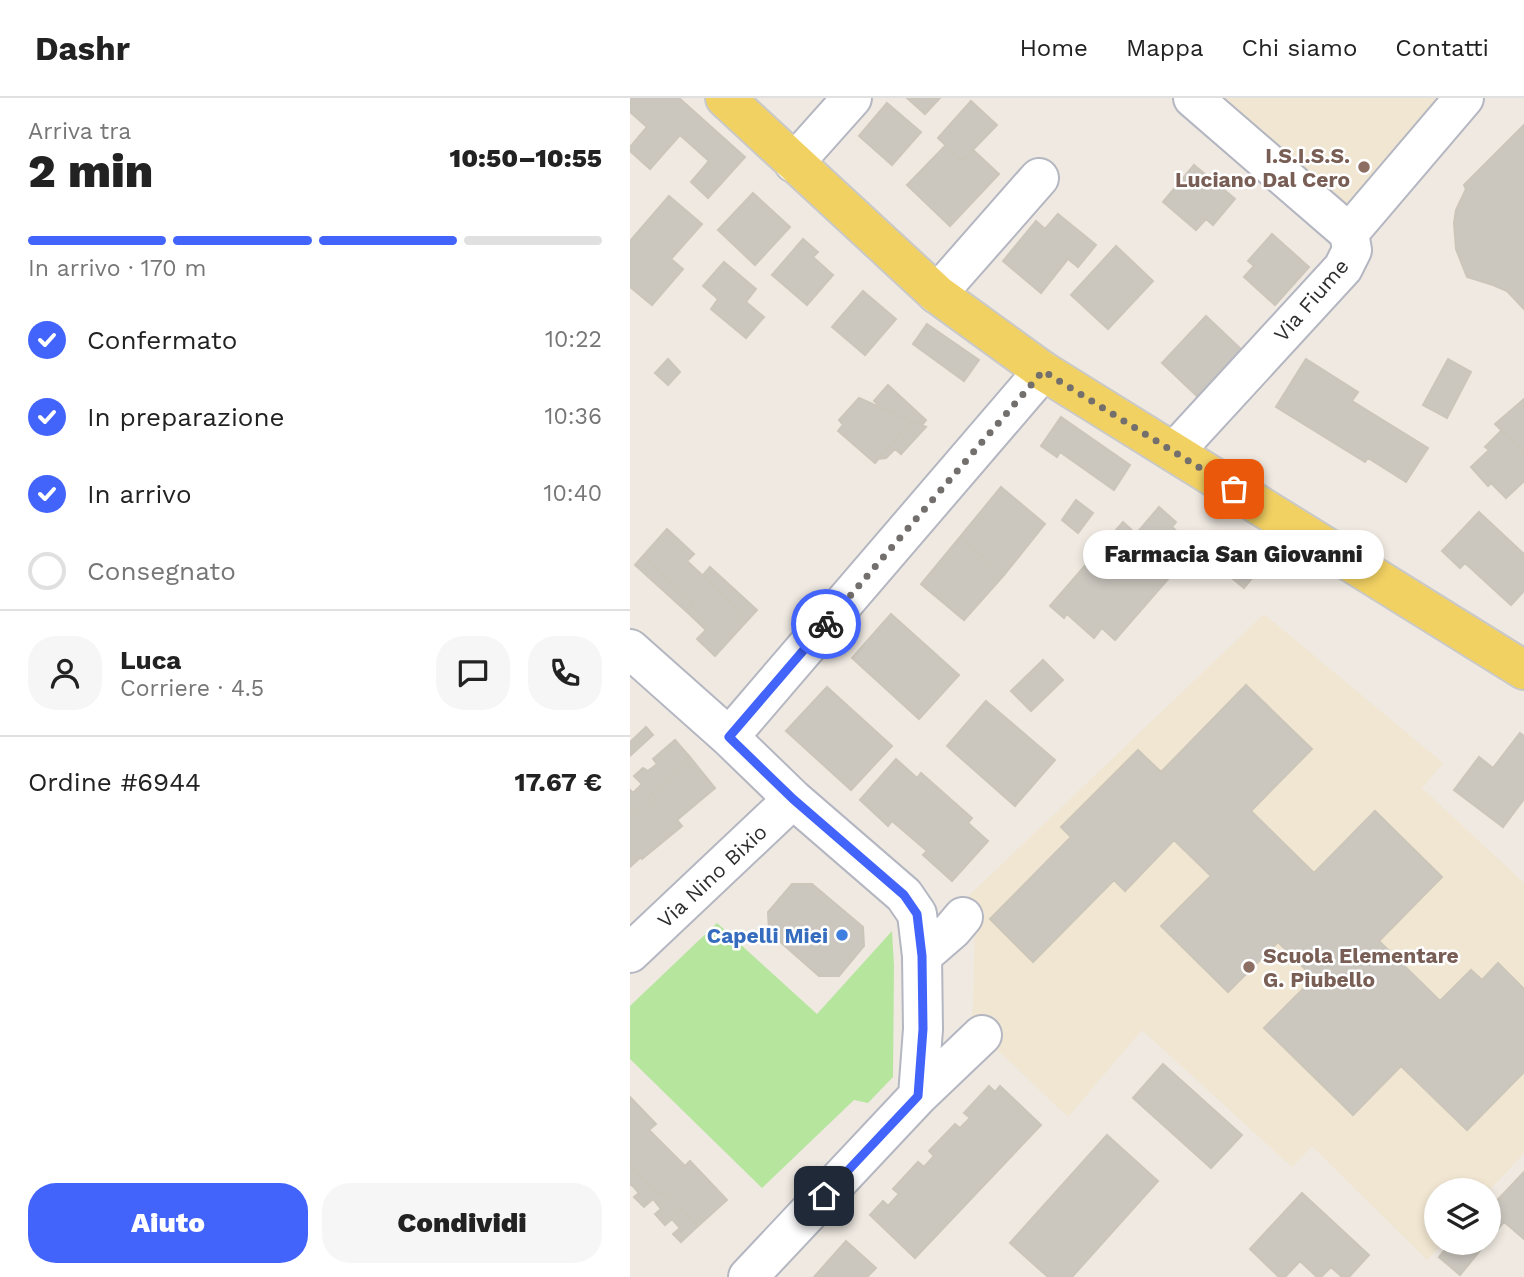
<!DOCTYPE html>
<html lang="it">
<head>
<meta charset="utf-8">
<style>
  :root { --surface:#fff; --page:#f6f6f6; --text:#222; --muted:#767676; --line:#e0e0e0; --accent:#4264fb }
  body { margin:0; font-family:"Work Sans",sans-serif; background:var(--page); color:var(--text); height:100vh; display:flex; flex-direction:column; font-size:26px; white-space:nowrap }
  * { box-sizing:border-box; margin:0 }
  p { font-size:23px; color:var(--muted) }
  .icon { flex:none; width:38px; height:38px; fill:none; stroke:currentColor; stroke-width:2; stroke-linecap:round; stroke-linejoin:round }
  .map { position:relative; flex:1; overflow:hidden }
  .details { display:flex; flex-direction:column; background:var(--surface); width:630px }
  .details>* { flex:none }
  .tools { position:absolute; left:794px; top:1080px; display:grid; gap:14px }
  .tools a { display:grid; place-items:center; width:77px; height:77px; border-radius:50%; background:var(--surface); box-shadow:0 4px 10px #0003; font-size:35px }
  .pin { position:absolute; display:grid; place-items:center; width:60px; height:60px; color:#fff; margin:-30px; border-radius:14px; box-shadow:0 4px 10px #0006 }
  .courier { position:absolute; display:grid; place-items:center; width:70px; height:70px; margin:-35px; border:5px solid #4264fb; border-radius:50%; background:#fff; color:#222; box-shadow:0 2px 9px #0007 }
  .bubble { position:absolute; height:49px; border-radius:24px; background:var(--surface); box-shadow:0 4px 10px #0003; font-size:23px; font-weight:800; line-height:49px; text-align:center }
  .head em { font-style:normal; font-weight:800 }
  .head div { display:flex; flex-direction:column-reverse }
  .head { display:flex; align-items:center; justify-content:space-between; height:119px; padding:0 28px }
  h1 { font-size:46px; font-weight:800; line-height:52px }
  .bar { display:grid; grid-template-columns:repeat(4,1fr); gap:10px 7px; align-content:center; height:84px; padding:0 28px }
  .bar i { height:9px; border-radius:5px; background:var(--line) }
  .bar .active { background:var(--accent) }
  .bar p { grid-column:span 4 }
  .line { display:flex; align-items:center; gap:18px; padding:0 28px; border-top:2px solid var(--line) }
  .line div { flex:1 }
  .round { display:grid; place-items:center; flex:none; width:74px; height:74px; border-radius:28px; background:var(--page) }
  ol { padding:0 28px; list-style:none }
  li { display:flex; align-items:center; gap:21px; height:77px }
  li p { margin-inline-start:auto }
  li .icon { padding:7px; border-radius:50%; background:var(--accent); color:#fff; stroke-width:4 }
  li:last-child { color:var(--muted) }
  li i { width:38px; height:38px; border:4px solid var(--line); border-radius:50% }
  .cta { display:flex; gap:14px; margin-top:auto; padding:14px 28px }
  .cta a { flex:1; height:80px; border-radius:28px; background:var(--accent); color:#fff; font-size:28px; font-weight:800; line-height:80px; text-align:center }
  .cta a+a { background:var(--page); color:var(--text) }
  header { display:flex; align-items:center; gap:42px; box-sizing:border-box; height:98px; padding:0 35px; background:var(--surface); border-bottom:2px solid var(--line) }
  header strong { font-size:33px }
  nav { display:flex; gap:38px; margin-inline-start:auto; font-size:24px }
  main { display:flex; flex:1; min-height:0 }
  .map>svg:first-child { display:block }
  .education { fill:#f0e6d1 }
  .green { fill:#b6e59e }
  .building { fill:#cbc7bf; stroke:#cbc5ba; stroke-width:2 }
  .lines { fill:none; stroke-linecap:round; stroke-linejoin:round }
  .minor-casing { stroke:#b4b7c1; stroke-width:42 }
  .major-casing { stroke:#c9c9c9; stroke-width:42 }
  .minor { stroke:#fff; stroke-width:38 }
  .major { stroke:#f2d163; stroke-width:38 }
  .done { stroke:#726f6d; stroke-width:7; stroke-dasharray:0 12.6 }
  .route { stroke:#4264fb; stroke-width:9 }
  .education-dot { fill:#8d6e63; stroke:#fff; stroke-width:2.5 }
  .shop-dot { fill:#3f7fe0; stroke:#fff; stroke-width:2.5 }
  .labels { text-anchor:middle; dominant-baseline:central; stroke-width:5; stroke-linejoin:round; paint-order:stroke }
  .education-label { font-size:21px; font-weight:bold; fill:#785e54; stroke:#fff; text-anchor:end }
  .street-label { font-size:21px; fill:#2e2e2e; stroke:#fff }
  .shop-label { font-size:21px; font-weight:bold; fill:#366cbe; stroke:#fff; text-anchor:end }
</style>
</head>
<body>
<header>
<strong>Dashr</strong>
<nav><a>Home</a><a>Mappa</a><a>Chi siamo</a><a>Contatti</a></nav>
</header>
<main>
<section class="details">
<div class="head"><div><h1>2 min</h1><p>Arriva tra</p></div><em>10:50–10:55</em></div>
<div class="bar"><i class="active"></i><i class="active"></i><i class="active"></i><i></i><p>In arrivo · 170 m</p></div>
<ol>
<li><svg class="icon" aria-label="check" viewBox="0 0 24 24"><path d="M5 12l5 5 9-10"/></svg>Confermato<p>10:22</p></li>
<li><svg class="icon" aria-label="check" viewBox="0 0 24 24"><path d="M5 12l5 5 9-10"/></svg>In preparazione<p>10:36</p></li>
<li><svg class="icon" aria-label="check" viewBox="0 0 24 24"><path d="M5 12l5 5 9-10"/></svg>In arrivo<p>10:40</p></li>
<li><i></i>Consegnato</li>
</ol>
<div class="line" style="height:126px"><a class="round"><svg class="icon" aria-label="person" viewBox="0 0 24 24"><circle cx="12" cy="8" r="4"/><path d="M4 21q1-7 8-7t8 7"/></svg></a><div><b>Luca</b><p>Corriere · 4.5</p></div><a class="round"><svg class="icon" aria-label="chat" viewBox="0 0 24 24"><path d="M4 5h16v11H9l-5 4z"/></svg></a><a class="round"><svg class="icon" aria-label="phone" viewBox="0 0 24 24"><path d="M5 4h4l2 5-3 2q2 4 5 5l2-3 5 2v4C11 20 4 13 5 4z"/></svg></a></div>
<div class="line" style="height:91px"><div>Ordine #6944</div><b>17.67 €</b></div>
<div class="cta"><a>Aiuto</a><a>Condividi</a></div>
</section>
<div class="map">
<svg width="894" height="1179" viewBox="0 0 894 1179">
  <rect width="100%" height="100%" fill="#efe9e1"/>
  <!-- education -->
  <path class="education" d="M595 0H853L743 133Z
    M634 516 813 665 792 690 894 785V1055L859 1093 807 1092V1144L813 1145 797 1162 682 1048 662 1069 512 932 438 1019 341 927 343 907 345 830 325 811Z"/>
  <!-- green -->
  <path class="green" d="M87 825 187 916 262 833 264 868 263 979 238 1005 224 1002 132 1090 0 961V908Z"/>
  <!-- building -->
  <path class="building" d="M0 0H49L115 59 78 100 61 84 79 63 50 37 20 71 0 53V49L17 29 0 14Z
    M277 0H310L295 16Z
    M341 3 367 27 332 63 308 40Z
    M257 5 291 34 262 67 229 38Z
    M894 27V211L877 193 863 187 837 179 826 151 824 125 826 112 836 91 834 87Z
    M316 47 332 63 343 52 369 76 320 128 277 87Z
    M564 67 605 101 583 127 576 121 566 132 533 104Z
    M123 95 160 129 125 167 88 132Z
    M39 98 72 126 41 161 53 171 22 207 0 189V143Z
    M428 116 466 147 448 169 438 161 411 195 373 163 406 123 415 131Z
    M642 136 679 169 645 207 614 179 624 168 618 163Z
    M173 141 188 154 183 159 203 177 177 207 142 177Z
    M486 148 523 183 478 231 441 197Z
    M94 164 126 191 116 204 134 219 116 240 81 211 88 201 73 188Z
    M233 193 266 221 235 257 202 229Z
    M576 218 613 253 569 300 532 265Z
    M297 226 349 262 334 283 283 246Z
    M38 261 50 274 38 287 25 275Z
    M676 261 728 294 722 303 798 350 776 384 738 360 735 364 646 309Z
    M818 261 841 274 817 320 793 307Z
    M258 287 296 322 292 327 253 311 244 303Z
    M229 300 281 323 245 365 208 333 213 327 209 322Z
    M894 301V355L865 326Z
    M431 319 500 367 484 392 430 354 427 359 411 348Z
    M281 323 296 329 271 356 265 351 256 360 248 361Z
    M872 332 894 355V383L876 400 861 385 858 388 841 369 859 352 855 349Z
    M371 389 415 426 374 477 330 439Z
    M446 402 463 415 448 435 432 422Z
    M529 409 546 424 542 429 580 462 573 471 558 458 485 542 472 530 464 540 437 516 434 520 420 508 493 424 506 436Z
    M849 414 894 456V493L881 507 835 465 830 470 812 453Z
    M37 431 64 456 57 463 105 508 103 511 116 524 85 558 67 541 76 532 56 513 64 505 13 458Z
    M330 439 374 477 334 522 291 486Z
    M598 441 631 469 614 490 580 462Z
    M13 458 64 505 56 513 5 467Z
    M80 469 127 512 116 524 103 511 105 508 73 477Z
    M261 516 329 577 289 621 222 560Z
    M413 562 433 582 401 613 381 593Z
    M616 587 682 651 621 713 684 775 745 713 812 779 749 843 810 903 841 872 852 882 868 865 894 891V974L837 1032 771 968 723 1017 634 930 684 880 648 844 598 894 531 828 581 778 544 742 495 793 484 782 403 864 360 821 441 739 431 729 508 652 531 674Z
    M197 589 262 648 221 692 156 633Z
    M356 603 425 662 385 708 317 648Z
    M16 629 23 637 0 658V644Z
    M890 635 894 638V701L873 729 824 692 849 659 863 670Z
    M45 642 59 658 21 696 26 701 5 717 0 712V692L3 695 12 686 4 678 13 670 18 673 27 666 23 661Z
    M59 658 85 690 47 722 52 728 12 761 11 759 0 769V712L5 717 26 701 21 696Z
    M266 661 287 680 291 675 342 720 338 725 358 743 322 783 293 757 297 753 262 723 258 728 230 702Z
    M162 786H182L233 829 234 848 209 878H189L139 834 138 814Z
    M533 966 612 1037 581 1070 503 1000Z
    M359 988 365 994 370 988 411 1027 285 1160 240 1117 253 1103 258 1108 269 1096 263 1091 288 1064 294 1069 304 1058 299 1053 325 1026 330 1030 340 1020 334 1015Z
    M0 999 26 1026 19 1032 55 1068 60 1063 97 1102 68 1128 52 1111 49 1114 33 1094 28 1097 0 1066Z
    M477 1037 528 1083 442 1179H418L380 1145Z
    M0 1066 28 1097 33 1094 49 1114 52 1111 68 1128 51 1144 43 1136 50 1130 42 1121 35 1127 25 1116 31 1111 23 1101 14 1109 4 1099 9 1095 1 1086 0 1087Z
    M894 1074V1141L859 1111Z
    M672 1095 739 1157 719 1179H712L701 1169 691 1179H687L670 1163 655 1179H649L620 1151Z
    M859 1111 874 1124 859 1141Z
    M216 1143 246 1170 237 1179H184Z
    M821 1144H857L830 1177 809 1159Z"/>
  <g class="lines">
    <!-- minor casing -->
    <g class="minor-casing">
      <path id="minor" d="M164 65 222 0
        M719 135 834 0
        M307 196 409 80
        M544 354 713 170 722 152 719 135 563 0
        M0 551 99 639 163 701 274 797 287 816 292 858 293 931 288 998 118 1179
        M99 639 413 273
        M0 855 163 701
        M292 858 322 832 333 819
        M288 998 352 937"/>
    </g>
    <!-- major casing -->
    <g class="major-casing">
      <path id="major" d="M95 0 307 196 413 273 894 572"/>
    </g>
    <!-- minor -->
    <use href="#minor" class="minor"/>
    <!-- major -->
    <use href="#major" class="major"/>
  </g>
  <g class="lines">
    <!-- done -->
    <path class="done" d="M196 526 413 273 604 391"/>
    <!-- route -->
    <path class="route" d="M194 1098 288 998 293 931 292 858 287 816 274 797 163 701 99 639 196 526"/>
  </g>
  <!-- markers -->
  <g class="education-dot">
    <circle cx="734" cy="69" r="7"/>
    <circle cx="619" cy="869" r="7"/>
  </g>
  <circle class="shop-dot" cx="212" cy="837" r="7"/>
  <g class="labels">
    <!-- education labels -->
    <g class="education-label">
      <text x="720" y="57">I.S.I.S.S.<tspan x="720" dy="24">Luciano Dal Cero</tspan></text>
      <text x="633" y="857" text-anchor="start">Scuola Elementare<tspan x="633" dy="24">G. Piubello</tspan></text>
    </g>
    <!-- street labels -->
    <g class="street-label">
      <text transform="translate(681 202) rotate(-49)">Via Fiume</text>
      <text transform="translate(82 778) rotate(-43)">Via Nino Bixio</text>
    </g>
    <!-- shop labels -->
    <g class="shop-label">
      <text x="198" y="837">Capelli Miei</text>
    </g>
  </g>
</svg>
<div class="tools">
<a><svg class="icon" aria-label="layers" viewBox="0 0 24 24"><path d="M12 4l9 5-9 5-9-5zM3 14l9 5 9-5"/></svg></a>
</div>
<div class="pin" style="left:604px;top:391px;background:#ea580c"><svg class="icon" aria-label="bag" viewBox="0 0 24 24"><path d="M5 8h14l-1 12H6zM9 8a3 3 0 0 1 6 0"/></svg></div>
<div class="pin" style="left:194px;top:1098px;background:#1f2937"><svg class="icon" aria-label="home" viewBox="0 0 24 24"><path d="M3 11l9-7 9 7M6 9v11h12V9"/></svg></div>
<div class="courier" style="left:196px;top:526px"><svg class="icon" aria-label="bike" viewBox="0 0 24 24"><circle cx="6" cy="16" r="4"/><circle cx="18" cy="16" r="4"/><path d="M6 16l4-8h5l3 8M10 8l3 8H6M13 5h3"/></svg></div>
<div class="bubble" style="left:453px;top:432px;width:301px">Farmacia San Giovanni</div>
</div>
</main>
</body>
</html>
